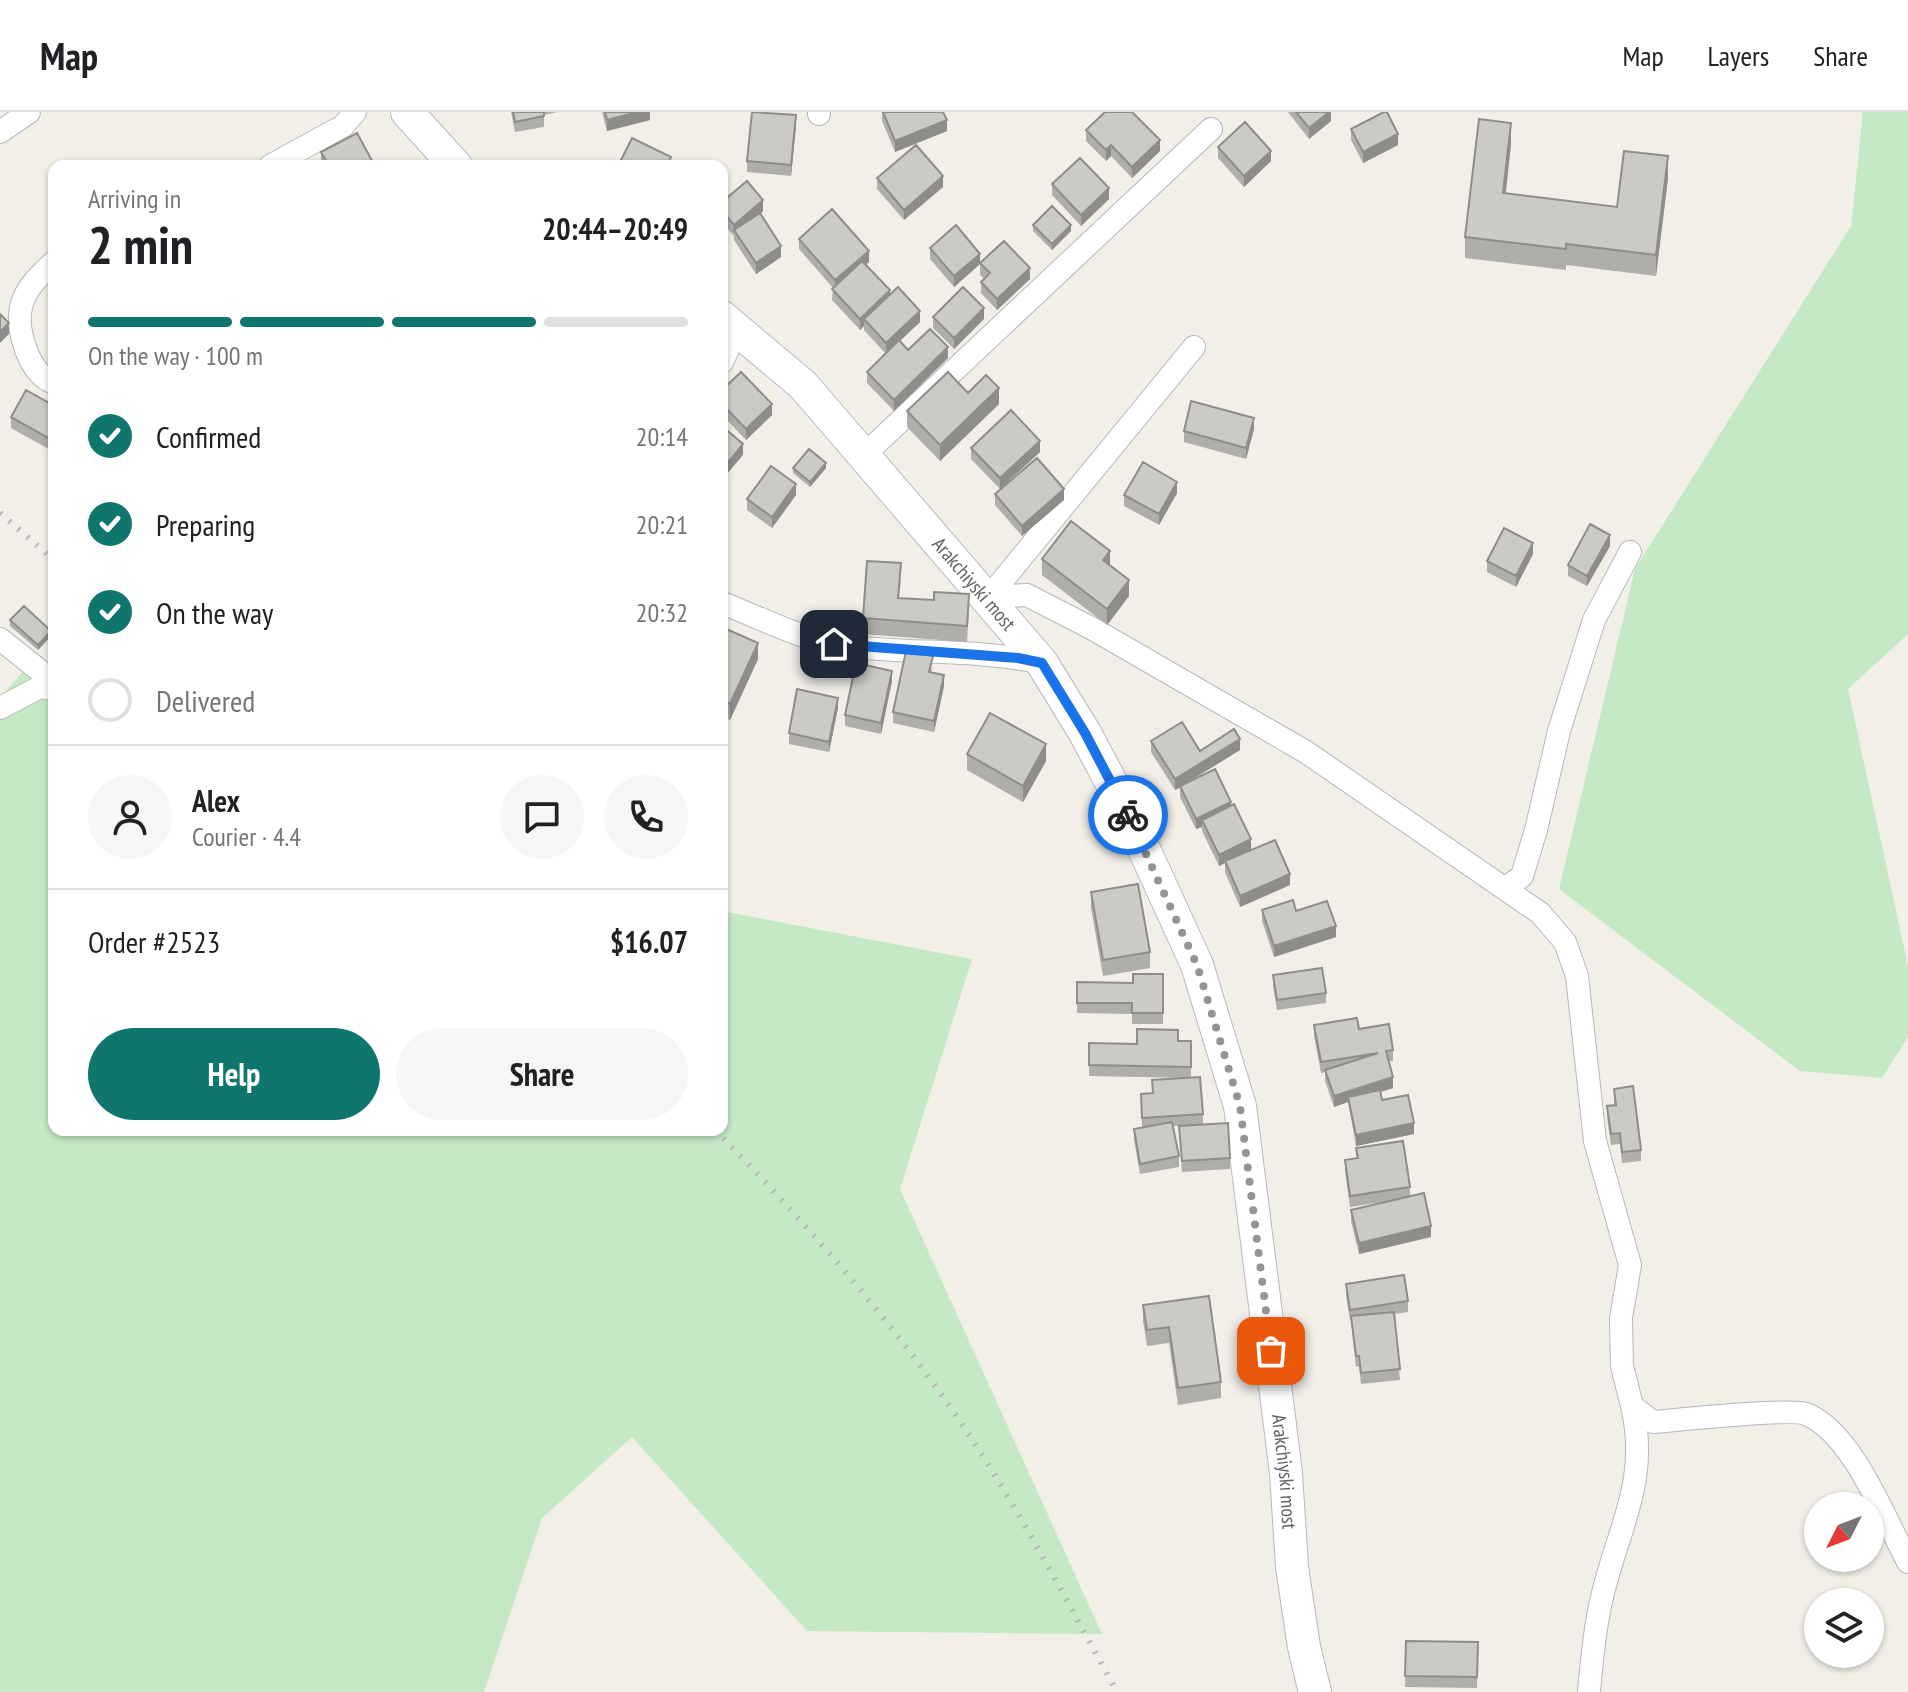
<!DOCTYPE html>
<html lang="en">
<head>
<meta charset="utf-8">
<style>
  :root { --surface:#fff; --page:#f6f6f6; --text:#202124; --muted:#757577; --line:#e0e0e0; --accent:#0f766e }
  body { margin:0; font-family:"PT Sans Narrow",sans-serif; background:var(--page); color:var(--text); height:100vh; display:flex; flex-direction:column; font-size:30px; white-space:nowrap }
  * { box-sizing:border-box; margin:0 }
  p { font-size:26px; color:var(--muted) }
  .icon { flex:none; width:44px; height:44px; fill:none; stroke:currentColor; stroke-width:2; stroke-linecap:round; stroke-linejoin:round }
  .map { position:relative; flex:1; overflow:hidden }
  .drawer { position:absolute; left:48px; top:48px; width:680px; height:976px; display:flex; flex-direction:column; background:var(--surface); border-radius:16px; box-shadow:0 2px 6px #0004 }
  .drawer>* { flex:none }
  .needle { width:52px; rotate:228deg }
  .fabs { position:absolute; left:1804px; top:1380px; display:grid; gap:16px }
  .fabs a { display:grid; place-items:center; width:80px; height:80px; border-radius:50%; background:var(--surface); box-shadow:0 2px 6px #0004; font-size:40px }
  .pin { position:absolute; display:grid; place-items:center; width:68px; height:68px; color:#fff; margin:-34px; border-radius:16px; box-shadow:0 4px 12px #0006 }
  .courier { position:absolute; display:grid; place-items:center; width:80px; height:80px; margin:-40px; border:6px solid #1a73e8; border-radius:50%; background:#fff; color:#222; box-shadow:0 2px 10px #0007 }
  .head em { font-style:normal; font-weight:600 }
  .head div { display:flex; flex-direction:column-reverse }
  .head { display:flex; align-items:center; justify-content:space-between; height:136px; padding:0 40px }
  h1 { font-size:52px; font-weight:600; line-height:60px }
  .bar { display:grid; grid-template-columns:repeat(4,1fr); gap:12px 8px; align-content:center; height:96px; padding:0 40px }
  .bar i { height:10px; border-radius:6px; background:var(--line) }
  .bar .current { background:var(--accent) }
  .bar p { grid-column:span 4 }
  .line { display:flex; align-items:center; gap:20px; padding:0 40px; border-top:2px solid var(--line) }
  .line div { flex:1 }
  .round { display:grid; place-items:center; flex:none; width:84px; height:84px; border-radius:42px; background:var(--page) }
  ol { padding:0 40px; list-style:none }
  li { display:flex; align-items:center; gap:24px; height:88px }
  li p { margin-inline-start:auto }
  li .icon { padding:8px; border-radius:50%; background:var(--accent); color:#fff; stroke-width:4 }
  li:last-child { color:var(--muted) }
  li i { width:44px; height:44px; border:4px solid var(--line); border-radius:50% }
  .cta { display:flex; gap:16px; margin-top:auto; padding:16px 40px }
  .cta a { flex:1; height:92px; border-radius:48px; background:var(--accent); color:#fff; font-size:32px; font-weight:600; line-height:92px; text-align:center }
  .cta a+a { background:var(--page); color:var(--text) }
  header { display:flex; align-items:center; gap:48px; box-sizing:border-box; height:112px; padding:0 40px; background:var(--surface); border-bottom:2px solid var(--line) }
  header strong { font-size:38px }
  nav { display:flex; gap:44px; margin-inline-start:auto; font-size:28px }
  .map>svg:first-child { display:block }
  .green { fill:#c5e8c5 }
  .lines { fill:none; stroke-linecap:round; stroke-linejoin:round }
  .street-casing { stroke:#b5b8bc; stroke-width:24 }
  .secondary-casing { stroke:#b6babf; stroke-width:34 }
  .street { stroke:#fff; stroke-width:22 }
  .secondary { stroke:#fff; stroke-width:32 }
  .rail { stroke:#b6b7b8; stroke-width:6; stroke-dasharray:2 10; stroke-linecap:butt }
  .wall { fill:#afaea9 }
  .shaded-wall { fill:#8f8d8a }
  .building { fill:#cccac5; stroke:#8f8d8a; stroke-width:2 }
  .done { stroke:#929495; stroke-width:8; stroke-dasharray:0 14.4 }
  .route { stroke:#1a73e8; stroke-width:10 }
  .labels { text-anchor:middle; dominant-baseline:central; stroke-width:6; stroke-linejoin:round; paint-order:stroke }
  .street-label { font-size:20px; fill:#5f6368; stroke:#fff }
</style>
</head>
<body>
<header>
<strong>Map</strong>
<nav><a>Map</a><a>Layers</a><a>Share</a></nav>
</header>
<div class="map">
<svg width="1908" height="1580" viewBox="0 0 1908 1580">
  <rect width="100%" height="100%" fill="#f1efe8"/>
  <!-- green -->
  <path class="green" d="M1863 0H1908V522L1848 577 1908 854V925L1882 966 1800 959 1559 777 1635 457 1851 114Z
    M31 550 54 570V1018H722V799L972 847 900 1077 1102 1522 807 1519 632 1325 542 1406 484 1580H0V586Z"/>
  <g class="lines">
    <!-- street casing -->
    <g class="street-casing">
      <path id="street" d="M819 2V0
        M0 20 29 0
        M270 54 343 14 355 0
        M54 150C41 162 25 176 21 195 16 219 29 262 54 271
        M1194 235 989 485 1027 483 1093 517 1306 640 1540 801 1565 830 1577 864 1595 1029 1630 1153 1621 1206 1622 1254 1632 1294 1653 1310C1678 1308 1791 1296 1806 1302 1852 1320 1885 1407 1908 1450
        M722 250 738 216
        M864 343 1211 17
        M722 491C759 505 800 527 839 533 906 543 976 536 1042 551
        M0 527 54 570
        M0 596 40 575 54 577
        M1507 775 1522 764 1536 718 1559 619 1594 508 1630 440
        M1589 1580C1592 1547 1595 1513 1603 1481 1620 1412 1649 1368 1632 1294"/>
    </g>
    <!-- secondary casing -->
    <g class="secondary-casing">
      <g id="secondary">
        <path d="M407 0 456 54"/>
        <path id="s1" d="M722 205 803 273 1042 551 1085 621 1128 702 1197 853 1240 994 1286 1361 1292 1455 1304 1535 1315 1580"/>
      </g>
    </g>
    <!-- street -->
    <use href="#street" class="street"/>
    <!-- secondary -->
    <use href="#secondary" class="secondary"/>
    <!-- rail -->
    <path class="rail" d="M0 401 54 448
      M715 1018C805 1109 906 1225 975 1332 1027 1412 1071 1497 1117 1580"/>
  </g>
  <!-- wall -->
  <path class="wall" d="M511 0H557L544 3V15L515 20Z
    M602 0H650V8L607 19Z
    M882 0H943L947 19 895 40 882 9Z
    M1288 0H1331V9L1309 27Z
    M796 14 791 64 747 60V49Z
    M1351 17 1398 33 1363 51 1351 28Z
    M1086 18 1160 39 1132 66 1111 44 1106 49 1086 29Z
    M1511 32 1506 81 1617 95 1668 66 1656 164 1566 153V158L1465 146V125Z
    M1218 35 1271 49 1244 75 1218 46Z
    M321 40 375 54H323L321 51Z
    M877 66 943 75 904 108 877 77Z
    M1052 72 1109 87 1081 114 1052 83Z
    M722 90 763 99 760 102 781 145 756 162 734 128V124L722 110Z
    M1033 113 1071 119 1052 138 1033 119Z
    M799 127 869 150 866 152 890 182 920 210 900 229 908 238 948 246 894 299 867 271V260L886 242 864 218V214L860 218 832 188 833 176 799 137Z
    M930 136 980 152 954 175 930 147Z
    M980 151 1030 167 997 198 981 181V170L984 167 980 162Z
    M933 205 984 207 954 237 933 216Z
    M722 278 772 303 746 328 722 303Z
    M54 291V340L11 316V305L53 293Z
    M999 292 940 349 907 315V299Z
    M1254 317 1246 347 1184 330V319Z
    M971 336 1040 340 1000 377 971 347Z
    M793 356H826L810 375 793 361Z
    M1177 381 1159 413 1124 394V383Z
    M995 382 1064 388 1022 424 995 393Z
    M796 383 772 416 747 398V387Z
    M1610 434 1587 474 1568 464V453Z
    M1533 442 1516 475 1487 460V449Z
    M1042 447 1129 484 1107 513 1042 463Z
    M901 467 899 486 934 488 969 498 967 530 863 522V506Z
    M10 508 51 524 38 538 10 514Z
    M722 521 758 547 730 608 722 604Z
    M933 555 931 561 944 574 934 620 893 611V600Z
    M892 569 881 622 845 614V603Z
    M838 596 829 640 789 632V621Z
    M1151 629 1200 639 1240 638 1190 669 1231 694 1251 738 1290 773 1240 795 1225 760V751L1219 754 1202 719V715L1196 717 1180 685V676L1175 678 1151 640Z
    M967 642 1046 649 1023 690 967 658Z
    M1091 780 1150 840V856L1103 864 1091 796Z
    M1262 798 1296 799 1336 825 1274 845 1262 809Z
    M1163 862V912H1132V902L1077 901V870L1133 871Z
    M1273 863 1326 881V891L1277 898 1273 874Z
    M1314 913 1359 917 1393 938V949H1389L1393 976 1380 980 1382 988 1414 1022 1356 1034 1348 990 1334 995 1325 969V960L1321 961 1314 924Z
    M1178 929H1191V966L1203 1002V1012L1230 1046V1057L1182 1060 1179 1014H1173L1179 1044V1055L1140 1062 1134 1028V1017L1142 1016 1141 982 1152 981 1188 966 1089 964V931L1137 932Z
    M1614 977 1641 1038V1049L1622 1051 1620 1032 1611 1033 1607 1005V994L1614 993Z
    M1356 1036 1410 1075V1084L1431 1125 1359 1142 1351 1109V1098L1389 1089 1350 1095 1345 1059V1048L1356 1046Z
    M1346 1172 1408 1189V1200L1394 1202 1400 1268 1361 1272 1359 1254 1356 1255 1351 1208 1350 1209 1346 1183Z
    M1209 1184 1221 1270V1286L1178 1293 1169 1231 1147 1234 1143 1209V1193Z
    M1406 1529 1478 1530 1477 1576 1405 1575Z"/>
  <!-- shaded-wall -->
  <path class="shaded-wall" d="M638 0H650V8L607 19V8Z
    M1329 0H1331V9L1309 27V16Z
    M796 3V14L791 64V53Z
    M947 8V19L895 40V29Z
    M1511 11V32L1503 102V81Z
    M1398 22V33L1363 51V40Z
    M1160 28V39L1132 66V55Z
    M1111 33V44L1106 49V38Z
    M1271 39V49L1244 75V64Z
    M1668 44V66L1656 164V143Z
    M943 64V75L904 108V98Z
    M1109 76V87L1081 114V103Z
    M763 88V99L737 122 734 118V124V113Z
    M1071 113V119L1052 138V132Z
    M781 134V145L756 162V151Z
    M869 139V150L835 179V168Z
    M980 142V152L954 175V164Z
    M1030 156V167L997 198V187Z
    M890 178V189L864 207V214L860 218V207Z
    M984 196V207L954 237V226Z
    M920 199V210L886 242V231Z
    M9 211V222L0 231V220Z
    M948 235V246L894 299V288Z
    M999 276V292L940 349V333Z
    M772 292V303L746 328V317Z
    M1254 306V317L1246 347V336Z
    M1040 329V340L1000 377V366Z
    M743 332V343L722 368V358Z
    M826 351V356L810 375V370Z
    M1177 370V381L1159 413V402Z
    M796 372V383L772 416V405Z
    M1064 377V388L1022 424V414Z
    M1610 423V434L1587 474V464Z
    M1533 431V442L1516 475V464Z
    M1110 439V455L1103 448Z
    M1129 468V484L1107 513V497Z
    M51 519V524L38 538V533Z
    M758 531V547L730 608V592Z
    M892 559V569L881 622V611Z
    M944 563V574L934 620V609Z
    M838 586V596L829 640V630Z
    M1240 627V638L1175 678V667Z
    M1046 632V649L1023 690V674Z
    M1231 690V701L1202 708V715L1196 717V707Z
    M1251 727V738L1219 754V743Z
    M1290 762V773L1240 795V784Z
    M1336 814V825L1274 845V834Z
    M1393 965V976L1350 990 1348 985V990L1334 995V984Z
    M1414 1011V1022L1356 1034V1023Z
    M1431 1114V1125L1359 1142V1131Z"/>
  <!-- building -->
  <path class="building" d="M513 0H544V4L515 10Z
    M605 0H638L607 8Z
    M752 0 796 3 791 53 747 49Z
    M883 0H943L947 8 895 29Z
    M1105 0H1132L1160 28 1132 55 1111 33 1106 38 1086 18Z
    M1296 0H1329L1309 16Z
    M1384 0H1387L1398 22 1363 40 1351 17Z
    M1479 7 1511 11 1503 81 1617 95 1624 39 1668 44 1656 143 1566 132V137L1465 125Z
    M1245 10 1271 39 1244 64 1218 35Z
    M357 21 375 54H329L321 40Z
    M632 26 671 45 667 54H618Z
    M916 33 943 64 904 98 877 66Z
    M1080 46 1109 76 1081 103 1052 72Z
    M747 69 763 88 734 113 722 99V90Z
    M1052 94 1071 113 1052 132 1033 113Z
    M832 97 869 139 835 168 799 127Z
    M760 101 781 134 756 151 734 118Z
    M956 113 980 142 954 164 930 136Z
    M1004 129 1030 156 997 187 981 170 990 161 980 151Z
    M862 149 890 178 860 207 832 177Z
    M898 175 920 199 886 231 864 207Z
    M963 175 984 196 954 226 933 205Z
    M0 202 9 211 0 220Z
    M930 217 948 235 894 288 867 260 899 228 908 238Z
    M741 260 772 292 746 317 722 292V278Z
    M948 260 968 281 986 263 999 276 940 333 907 299Z
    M26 278 53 293 54 291V329L11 305Z
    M1191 289 1254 306 1246 336 1184 319Z
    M1011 298 1040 329 1000 366 971 336Z
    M722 314 743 332 722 358Z
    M809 337 826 351 810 370 793 356Z
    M1037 346 1064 377 1022 414 995 382Z
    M1143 350 1177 370 1159 402 1124 383Z
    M771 354 796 372 772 405 747 387Z
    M1071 409 1110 439 1103 448 1129 468 1107 497 1042 447Z
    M1590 412 1610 423 1587 464 1568 453Z
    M1504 416 1533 431 1516 464 1487 449Z
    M867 449 901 451 898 486 934 488V480L969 482 967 514 863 506Z
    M24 494 51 519 38 533 10 508Z
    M724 516 758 531 730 592 722 588V521Z
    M906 539 933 544 929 560 944 563 934 609 893 600Z
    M856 551 892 559 881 611 845 603Z
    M797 577 838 586 829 630 789 621Z
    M990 601 1046 632 1023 674 967 642Z
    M1182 610 1200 639 1234 617 1240 627 1175 667 1151 629Z
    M1215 657 1231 690 1196 707 1180 674Z
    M1234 692 1251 727 1219 743 1202 708Z
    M1275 728 1290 762 1240 784 1225 749Z
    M1138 772 1150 840 1103 848 1091 780Z
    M1293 788 1296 799 1327 789 1336 814 1274 834 1262 798Z
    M1322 856 1326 881 1277 888 1273 863Z
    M1133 862H1163V901H1132V891H1077V870L1133 871Z
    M1357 906 1359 917 1389 912 1393 938 1386 939 1393 965 1334 984 1325 958 1378 941 1321 950 1314 913Z
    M1137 917 1178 918V929H1191V955L1089 953V931L1137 932Z
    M1200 965 1203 1002 1142 1006 1141 982 1153 981 1152 968Z
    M1633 974 1641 1038 1622 1040 1620 1021 1611 1022 1607 994 1616 993 1614 977Z
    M1380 978 1382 988 1408 983 1414 1011 1356 1023 1348 985Z
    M1172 1010 1179 1044 1140 1052 1134 1017Z
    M1228 1011 1230 1046 1182 1049 1179 1014Z
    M1403 1029 1410 1075 1350 1084 1345 1048 1358 1046 1356 1036Z
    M1424 1081 1431 1114 1359 1131 1351 1098Z
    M1404 1163 1408 1189 1350 1198 1346 1172Z
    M1209 1184 1221 1270 1178 1276 1169 1215 1147 1218 1143 1193Z
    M1394 1200 1400 1257 1361 1261 1359 1244H1356L1351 1204Z
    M1406 1529 1478 1530 1477 1565 1405 1564Z"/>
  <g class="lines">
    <!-- done -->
    <path class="done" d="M1128 703 1197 853 1240 994 1271 1239"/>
    <!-- route -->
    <path class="route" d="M834 532 1018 546 1042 551 1085 621 1128 703"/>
  </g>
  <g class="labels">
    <!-- street labels -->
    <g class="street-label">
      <text stroke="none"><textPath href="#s1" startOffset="368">Arakchiyski most</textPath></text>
      <text stroke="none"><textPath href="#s1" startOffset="1328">Arakchiyski most</textPath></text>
    </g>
  </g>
</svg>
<div class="fabs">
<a><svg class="needle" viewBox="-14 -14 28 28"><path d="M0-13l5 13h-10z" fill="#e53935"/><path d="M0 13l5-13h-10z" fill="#757577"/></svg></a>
<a><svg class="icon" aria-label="layers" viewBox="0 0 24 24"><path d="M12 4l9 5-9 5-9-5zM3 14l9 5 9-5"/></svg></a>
</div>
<div class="pin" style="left:1271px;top:1239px;background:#ea580c"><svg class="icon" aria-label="bag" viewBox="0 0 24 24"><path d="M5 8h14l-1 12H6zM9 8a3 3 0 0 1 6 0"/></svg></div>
<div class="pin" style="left:834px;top:532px;background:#1f2937"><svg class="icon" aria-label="home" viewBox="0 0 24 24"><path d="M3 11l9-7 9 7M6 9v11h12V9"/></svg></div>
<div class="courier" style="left:1128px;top:703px"><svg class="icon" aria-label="bike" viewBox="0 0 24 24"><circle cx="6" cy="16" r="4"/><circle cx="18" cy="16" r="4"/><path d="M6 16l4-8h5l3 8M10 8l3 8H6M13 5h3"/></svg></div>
<section class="drawer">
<div class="head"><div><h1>2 min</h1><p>Arriving in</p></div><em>20:44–20:49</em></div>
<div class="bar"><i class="current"></i><i class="current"></i><i class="current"></i><i></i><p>On the way · 100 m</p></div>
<ol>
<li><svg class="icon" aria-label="check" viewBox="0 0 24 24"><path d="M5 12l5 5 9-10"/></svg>Confirmed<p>20:14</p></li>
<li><svg class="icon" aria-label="check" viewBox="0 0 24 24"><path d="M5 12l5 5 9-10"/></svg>Preparing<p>20:21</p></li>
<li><svg class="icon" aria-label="check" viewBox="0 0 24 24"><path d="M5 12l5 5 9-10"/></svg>On the way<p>20:32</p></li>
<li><i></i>Delivered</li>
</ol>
<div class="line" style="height:144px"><a class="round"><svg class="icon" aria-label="person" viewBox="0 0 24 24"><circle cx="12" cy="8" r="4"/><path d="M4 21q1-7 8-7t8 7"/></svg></a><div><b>Alex</b><p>Courier · 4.4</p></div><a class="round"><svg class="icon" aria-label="chat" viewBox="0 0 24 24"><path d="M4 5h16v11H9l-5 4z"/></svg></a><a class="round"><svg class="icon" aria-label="phone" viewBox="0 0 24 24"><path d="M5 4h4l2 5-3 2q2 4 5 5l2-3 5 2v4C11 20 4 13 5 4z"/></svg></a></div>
<div class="line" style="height:104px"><div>Order #2523</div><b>$16.07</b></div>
<div class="cta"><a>Help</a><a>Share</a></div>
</section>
</div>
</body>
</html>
